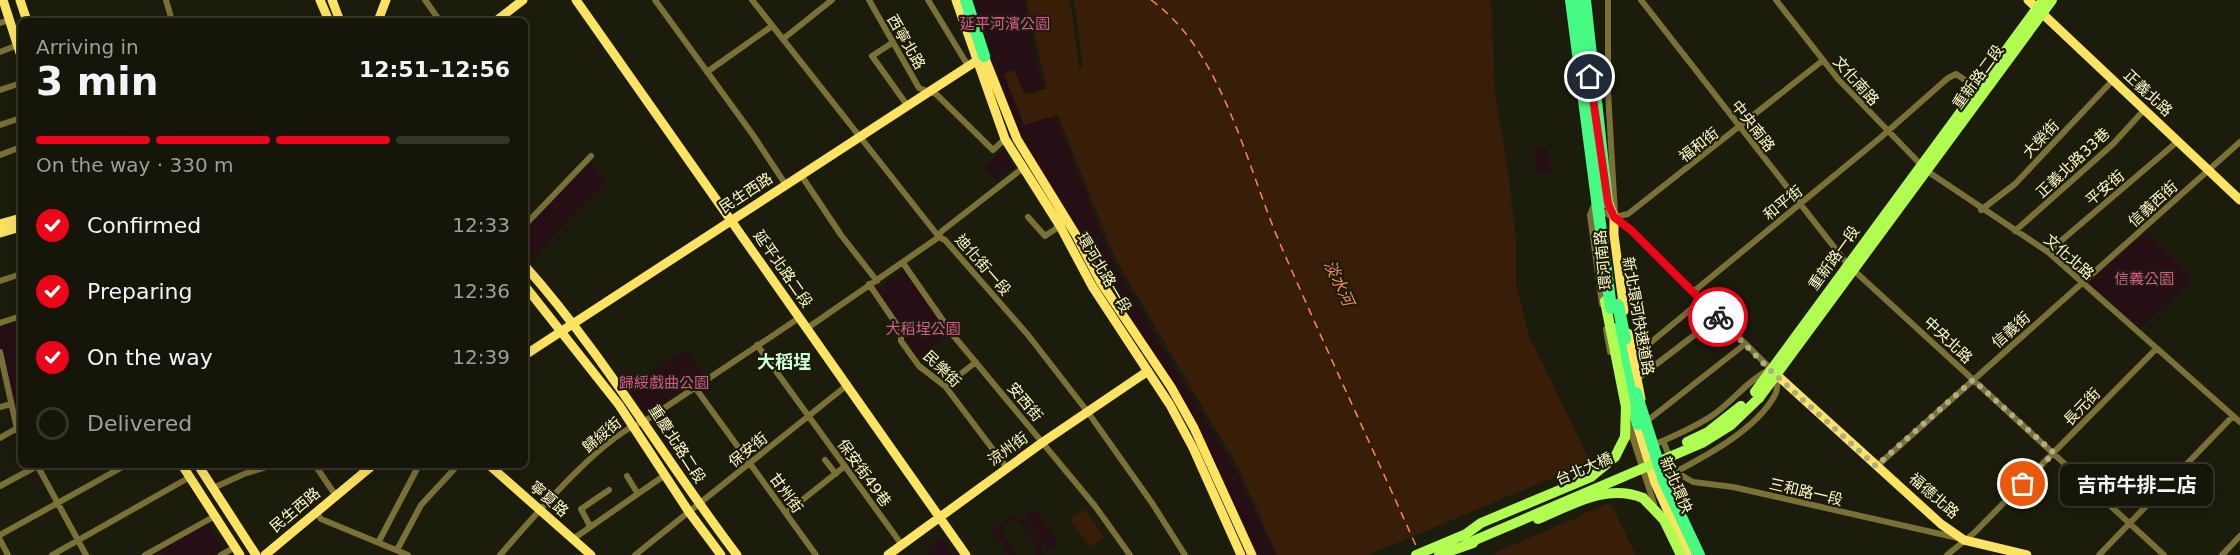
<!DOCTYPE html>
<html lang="en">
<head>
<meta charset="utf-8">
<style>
  :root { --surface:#151509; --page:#222217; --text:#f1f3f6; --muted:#9d9f9c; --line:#34342a; --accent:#ed0518 }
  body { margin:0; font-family:"DejaVu Sans","Noto Sans TC",sans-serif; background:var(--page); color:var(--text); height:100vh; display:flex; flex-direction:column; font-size:22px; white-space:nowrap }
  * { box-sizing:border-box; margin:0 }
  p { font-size:20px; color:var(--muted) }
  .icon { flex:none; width:33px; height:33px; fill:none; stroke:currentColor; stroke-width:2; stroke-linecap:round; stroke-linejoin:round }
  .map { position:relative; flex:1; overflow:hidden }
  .sheet { position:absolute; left:18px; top:18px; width:510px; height:450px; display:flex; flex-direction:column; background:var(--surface); border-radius:9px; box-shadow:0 6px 24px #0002,0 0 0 2px var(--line) }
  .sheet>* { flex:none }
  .pin { position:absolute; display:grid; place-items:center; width:51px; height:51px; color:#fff; margin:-26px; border:3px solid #fff; border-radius:50%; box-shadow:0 2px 6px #0007 }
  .courier { position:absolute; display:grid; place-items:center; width:60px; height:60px; margin:-30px; border:4px solid #ed0518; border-radius:50%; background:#fff; color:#222; box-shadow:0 2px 8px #0007 }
  .bubble { position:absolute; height:42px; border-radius:9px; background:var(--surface); box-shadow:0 6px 24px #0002,0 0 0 2px var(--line); font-size:20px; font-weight:700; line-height:42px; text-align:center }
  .head em { font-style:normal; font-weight:700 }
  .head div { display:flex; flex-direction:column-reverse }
  .head { display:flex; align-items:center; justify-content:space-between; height:102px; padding:0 18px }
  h1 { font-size:39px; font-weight:700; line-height:45px }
  .bar { display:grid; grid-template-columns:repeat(4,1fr); gap:9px 6px; align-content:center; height:72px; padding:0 18px }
  .bar i { height:8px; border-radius:4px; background:var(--line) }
  .bar .current { background:var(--accent) }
  .bar p { grid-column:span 4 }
  ol { padding:0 18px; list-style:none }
  li { display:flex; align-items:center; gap:18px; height:66px }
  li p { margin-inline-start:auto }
  li .icon { padding:6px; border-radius:50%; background:var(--accent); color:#fff; stroke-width:4 }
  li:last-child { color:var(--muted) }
  li i { width:33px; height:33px; border:3px solid var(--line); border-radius:50% }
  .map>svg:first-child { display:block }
  .green { fill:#260f14 }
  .water { fill:#381e09 }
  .pier { fill:#1c1c0c }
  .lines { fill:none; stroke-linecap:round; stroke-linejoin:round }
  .ferry { stroke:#fc8658; stroke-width:1.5; stroke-dasharray:8 6; stroke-linecap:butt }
  .street { stroke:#7a7137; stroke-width:6 }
  .secondary { stroke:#fce361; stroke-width:9 }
  .primary { stroke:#b0fc51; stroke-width:10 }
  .highway { stroke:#45fb83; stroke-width:12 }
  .primary-bridge { stroke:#b0fc51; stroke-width:10 }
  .highway-bridge { stroke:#45fb83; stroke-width:12 }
  .done { stroke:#afac86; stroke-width:6; stroke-dasharray:0 10.8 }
  .route { stroke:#ed0518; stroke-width:8 }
  .labels { text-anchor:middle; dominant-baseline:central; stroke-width:4.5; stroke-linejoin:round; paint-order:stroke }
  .park-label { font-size:15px; fill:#db5790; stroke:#1c1c0c }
  .street-label { font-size:15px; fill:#fefac8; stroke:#1c1c0c }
  .water-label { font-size:16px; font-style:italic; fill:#fc8658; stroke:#1c1c0c }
  .quarter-label { font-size:18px; font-weight:bold; fill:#cafed3; stroke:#1c1c0c }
</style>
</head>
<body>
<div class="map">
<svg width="2240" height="555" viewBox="0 0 2240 555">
  <rect width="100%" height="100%" fill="#1c1c0c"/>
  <!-- green -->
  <path class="green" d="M973 0H1025L1039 72 1114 266 1237 473 1275 555H1258L1198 429 1024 150Z
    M1548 148 1551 173 1537 174 1534 149Z
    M1003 150 1014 167 996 180 983 168Z
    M591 162 605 183 530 260 525 255V228Z
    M2146 232 2189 276V281L2140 329 2089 283Z
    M903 269 950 334 918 358 877 291Z
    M21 319V425L18 426 0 344V326Z
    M687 350 704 377 646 414 627 387Z
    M1035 509 1058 544 1048 551 1024 516Z
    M1012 517 1023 520 1041 545 1043 555H1036V546L1020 522C1012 519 1006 522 1002 529L1003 535 1016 555H1009L991 529 994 527 998 531 1004 521Z
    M207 523 223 549 214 555H162L159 549Z
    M942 538 953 555H929L925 550Z"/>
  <!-- water -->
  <path class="water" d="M1026 0H1491L1495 92 1509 180 1516 239V285L1530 338 1636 555H1277L1239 469 1116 260 1058 115 1024 125 1004 74 1014 70 1025 95 1047 88Z
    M1084 509 1104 537 1090 547 1070 519Z"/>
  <!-- pier -->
  <path class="pier" d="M1070 0H1074L1083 68 1079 69Z
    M1593 461 1612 502 1490 555H1368Z"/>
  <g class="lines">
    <!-- ferry -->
    <path class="ferry" d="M1151 0C1223 51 1247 168 1281 246 1325 347 1372 447 1417 548"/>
    <!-- street -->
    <path class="street" d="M166 0 172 21
      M425 0 440 21
      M655 0 753 135 786 185
      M752 0 939 237 945 240 1028 335 1087 411 1152 503 1185 555
      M869 0 919 88 936 94 993 150 1005 139
      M928 0 967 64
      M1608 0V92L1615 214
      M1641 0 1848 265 2164 555
      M1776 0 1838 79 1927 171 2048 252 2240 422
      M0 23 10 20
      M783 39 832 0
      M892 43 872 56 907 105
      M0 52 18 45
      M707 72 772 26
      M0 90 21 83
      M0 125 21 118
      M0 155 21 147
      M801 175 841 235 877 281
      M1981 210 2015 184 2113 80
      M1028 217 1045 236 1060 226
      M1614 217 1628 214 1822 61
      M525 225 591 156
      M2015 231 2113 144 2144 110
      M2048 252 2178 141
      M903 263 953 335 1095 506 1130 555
      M0 281 21 274
      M869 284 901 331V341L919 366 945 386 1007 468
      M1693 292 1880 138 1948 78 1956 74 1977 88
      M1602 304 1590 215 1594 205 1631 230 1778 376C1777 382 1778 390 1775 395 1753 435 1693 462 1655 483L1643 473
      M0 323 21 316
      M806 329 936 239 942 231 1023 168
      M1606 329 1610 352
      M757 345 902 545
      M0 352 17 429 21 437
      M1632 358 1702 300
      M1637 379 1718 317
      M694 386 816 555
      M945 386 976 362
      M0 407 11 404
      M1647 421 1745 344
      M1629 426 1654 504
      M0 438 21 426
      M1663 441 1676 472 1693 482 1733 487 1958 538
      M1651 446C1672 437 1694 428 1713 415 1733 401 1746 382 1767 371
      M825 460 836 474
      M37 465 86 555
      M315 465 336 496
      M1877 466 2240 142
      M627 476 638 494
      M0 486 39 465
      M213 488 244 474 273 465
      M316 512 321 519 408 555
      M786 513 845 466
      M590 526 581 509 609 490
      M0 535 126 465
      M573 539 665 475
      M0 540 8 555
      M379 541 419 465
      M397 550 421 505 458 465
      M52 555 190 477
      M145 555 215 516
      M221 555 235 547
      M500 555C531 520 603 434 645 421L799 318
      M635 555 846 386
      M1947 555 1974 533 2156 349
      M2099 555 2233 416
      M2222 555 2240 536"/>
    <!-- secondary -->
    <path class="secondary" d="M3 0 21 56
      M20 0 27 21
      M320 0 329 21
      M332 0 340 21
      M576 0 966 555
      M956 0 1005 139 1060 226 1092 286 1170 405 1193 448 1241 555
      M2028 0 2240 200
      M378 21 386 0
      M496 21 523 0
      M1607 198 1614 217V235L1624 311
      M0 224 21 218
      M0 233 21 227
      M525 266C605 356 664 459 737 555
      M525 286 619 405 689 512 721 555
      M1628 333 1641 399
      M525 355 984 56 1017 139 1076 235 1100 281 1171 387 1194 428 1252 555
      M1778 376 1941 524 1964 540 2027 555
      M1635 419 1655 483 1688 555
      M182 465 240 555
      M198 465 256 555
      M489 465 591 555
      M265 555 373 465
      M888 555 1043 442 1148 371"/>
    <!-- primary -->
    <path class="primary" d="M1755 392 2043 0
      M1759 398 2052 0
      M1538 519C1572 505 1606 483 1643 498
      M1416 555 1466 534 1481 523 1591 477 1615 457 1625 437
      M1439 555 1473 543"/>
    <!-- highway -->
    <path class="highway" d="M966 0 984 56
      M1577 0 1588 79
      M1618 305 1625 339
      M1616 329 1638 424"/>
    <!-- primary-bridge -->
    <path class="primary-bridge" d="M1605 301 1626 407 1625 437
      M1687 442 1708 432 1741 406
      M1643 498 1664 520 1681 555
      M1466 544 1702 443 1731 425 1759 398"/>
    <!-- highway-bridge -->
    <path class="highway-bridge" d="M1571 0 1611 308
      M1585 0 1607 202
      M1636 393 1664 481 1699 555"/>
  </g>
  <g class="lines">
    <!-- done -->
    <path class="done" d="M1718 317 1770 370 1876 466 1973 380 2054 453 2023 484"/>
    <!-- route -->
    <path class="route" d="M1590 77 1608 203 1614 217 1631 230 1718 317"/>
  </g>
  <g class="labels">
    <!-- park labels -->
    <g class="park-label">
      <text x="1005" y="24">延平河濱公園</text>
      <text x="2144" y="279">信義公園</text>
      <text x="923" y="329">大稻埕公園</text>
      <text x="664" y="383">歸綏戲曲公園</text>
    </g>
    <!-- street labels -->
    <g class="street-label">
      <text transform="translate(906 42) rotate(60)">西寧北路</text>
      <text transform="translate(1978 77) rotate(-54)">重新路二段</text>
      <text transform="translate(1856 81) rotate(48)">文化南路</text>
      <text transform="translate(2148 93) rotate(43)">正義北路</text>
      <text transform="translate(1753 126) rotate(52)">中央南路</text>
      <text transform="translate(2041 139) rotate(-47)">大榮街</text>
      <text transform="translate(1699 145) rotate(-38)">福和街</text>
      <text transform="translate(2073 163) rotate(-43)">正義北路33巷</text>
      <text transform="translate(2105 188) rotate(-40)">平安街</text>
      <text transform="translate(746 193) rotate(-33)">民生西路</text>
      <text transform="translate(1783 203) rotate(-39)">和平街</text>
      <text transform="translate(2153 204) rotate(-42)">信義西街</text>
      <text transform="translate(2069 257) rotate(41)">文化北路</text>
      <text transform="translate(1834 258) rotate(-54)">重新路一段</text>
      <text transform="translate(1603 260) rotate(-96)">環河南路</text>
      <text transform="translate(983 265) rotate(49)">迪化街一段</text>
      <text transform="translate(783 269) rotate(55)">延平北路二段</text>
      <text transform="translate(1104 273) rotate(59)">環河北路一段</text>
      <text transform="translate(1638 316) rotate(80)">新北環河快速道路</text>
      <text transform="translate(2011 330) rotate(-42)">信義街</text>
      <text transform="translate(1948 340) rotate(43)">中央北路</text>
      <text transform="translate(942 369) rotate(44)">民樂街</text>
      <text transform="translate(1025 402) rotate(50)">安西街</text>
      <text transform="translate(2082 407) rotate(-46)">長元街</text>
      <text transform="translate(602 435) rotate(-40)">歸綏街</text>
      <text transform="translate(677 444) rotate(57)">重慶北路二段</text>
      <text transform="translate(1008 449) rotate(-36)">涼州街</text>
      <text transform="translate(748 450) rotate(-39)">保安街</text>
      <text transform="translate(1584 469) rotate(-23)">台北大橋</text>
      <text transform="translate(864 473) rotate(54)">保安街49巷</text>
      <text transform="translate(1676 485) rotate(67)">新北環快</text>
      <text transform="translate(1806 492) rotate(13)">三和路一段</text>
      <text transform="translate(786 493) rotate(54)">甘州街</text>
      <text transform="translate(1934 496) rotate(41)">福德北路</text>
      <text transform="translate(549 499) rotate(41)">寧夏路</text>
      <text transform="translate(295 510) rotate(-40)">民生西路</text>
    </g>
    <!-- water labels -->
    <g class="water-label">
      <text transform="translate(1339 283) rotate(65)">淡水河</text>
    </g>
    <!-- quarter labels -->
    <g class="quarter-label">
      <text x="784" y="361">大稻埕</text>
    </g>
  </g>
</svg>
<div class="pin" style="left:2023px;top:484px;background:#ea580c"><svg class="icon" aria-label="bag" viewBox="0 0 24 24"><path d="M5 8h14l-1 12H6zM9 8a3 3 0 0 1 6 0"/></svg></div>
<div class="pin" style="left:1590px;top:77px;background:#1f2937"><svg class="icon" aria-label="home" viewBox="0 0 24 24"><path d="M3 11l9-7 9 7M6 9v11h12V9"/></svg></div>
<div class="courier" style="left:1718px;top:317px"><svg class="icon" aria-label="bike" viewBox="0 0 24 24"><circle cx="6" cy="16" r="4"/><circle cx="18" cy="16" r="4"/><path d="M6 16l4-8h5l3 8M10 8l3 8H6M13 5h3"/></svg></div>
<div class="bubble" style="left:2060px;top:464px;width:153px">吉市牛排二店</div>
<section class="sheet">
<div class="head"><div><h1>3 min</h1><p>Arriving in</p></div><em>12:51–12:56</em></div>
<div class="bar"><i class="current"></i><i class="current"></i><i class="current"></i><i></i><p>On the way · 330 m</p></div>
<ol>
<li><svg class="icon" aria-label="check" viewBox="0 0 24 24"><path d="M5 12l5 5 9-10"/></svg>Confirmed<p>12:33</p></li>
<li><svg class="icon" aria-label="check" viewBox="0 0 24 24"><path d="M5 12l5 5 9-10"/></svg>Preparing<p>12:36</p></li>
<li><svg class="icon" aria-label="check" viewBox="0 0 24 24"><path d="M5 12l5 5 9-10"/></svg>On the way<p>12:39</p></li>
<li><i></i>Delivered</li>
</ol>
</section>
</div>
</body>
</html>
